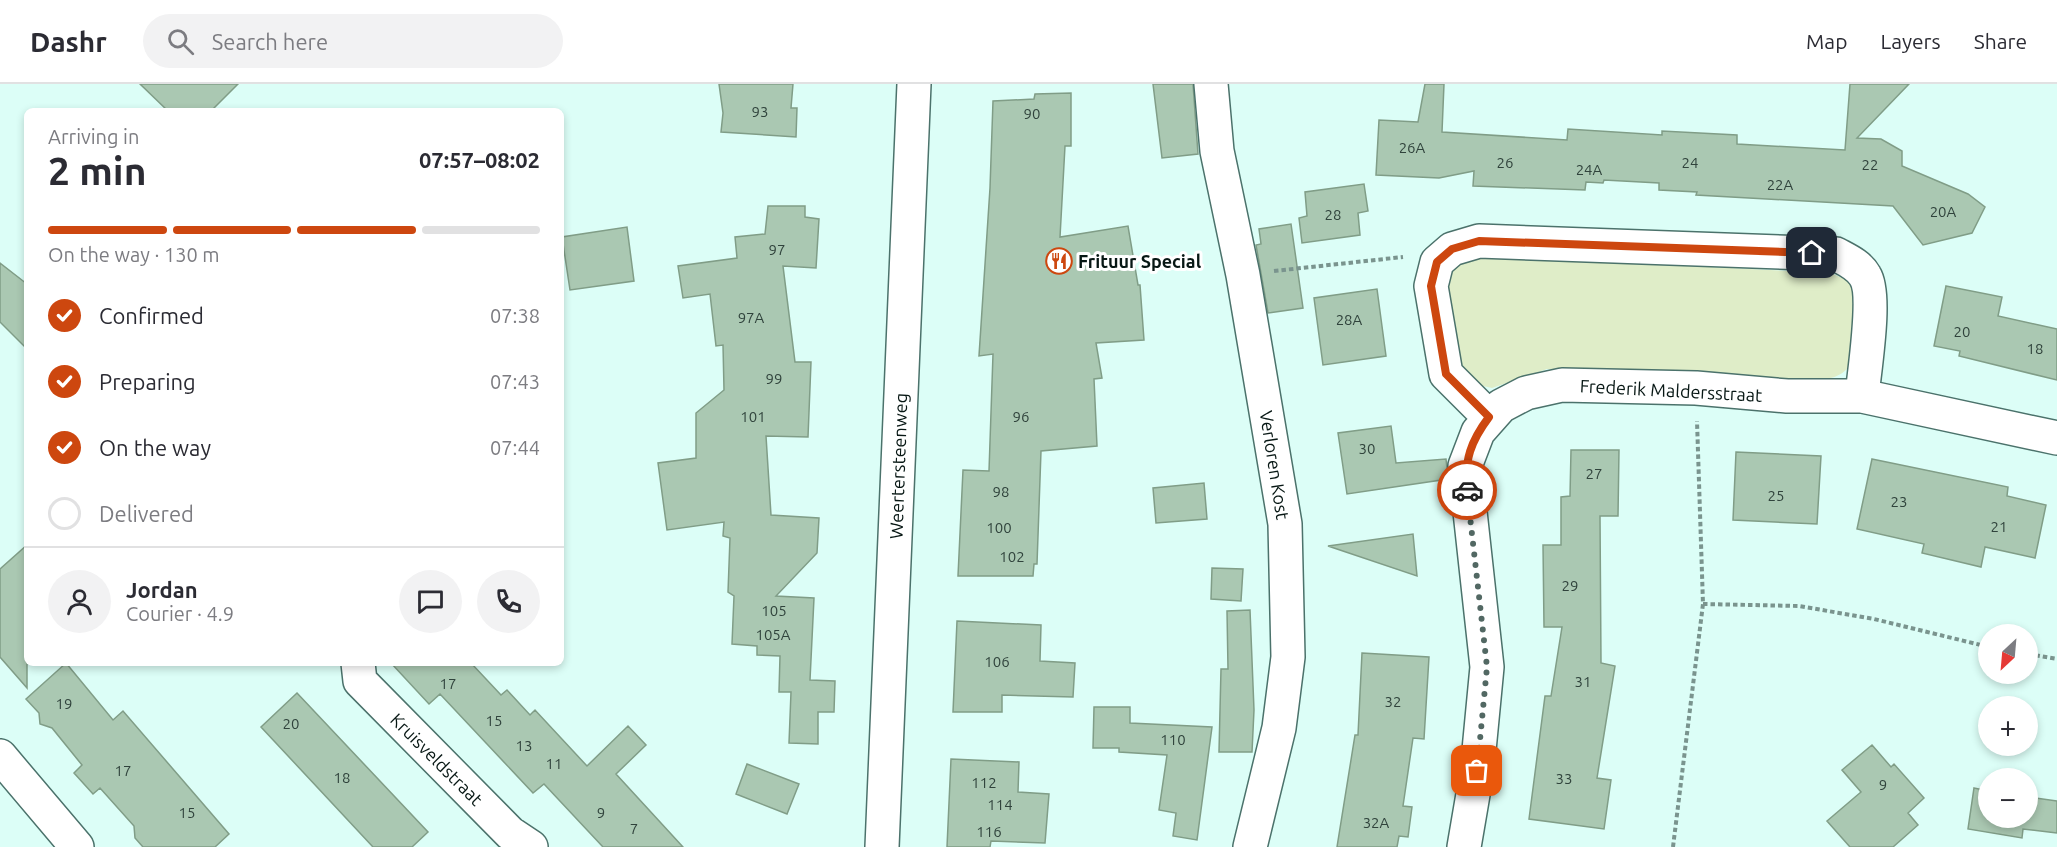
<!DOCTYPE html>
<html lang="en">
<head>
<meta charset="utf-8">
<style>
  :root { --surface:#fff; --page:#f2f2f3; --text:#2b2b33; --muted:#7c7c81; --line:#e1e1e2; --accent:#cd470f }
  body { margin:0; font-family:Ubuntu,sans-serif; background:var(--page); color:var(--text); height:100vh; display:flex; flex-direction:column; font-size:22px; white-space:nowrap }
  * { box-sizing:border-box; margin:0 }
  p { font-size:20px; color:var(--muted) }
  .icon { flex:none; width:33px; height:33px; fill:none; stroke:currentColor; stroke-width:2; stroke-linecap:round; stroke-linejoin:round }
  .map { position:relative; flex:1; overflow:hidden }
  .drawer { position:absolute; left:24px; top:24px; width:540px; height:558px; display:flex; flex-direction:column; background:var(--surface); border-radius:9px; box-shadow:0 3px 9px #0003 }
  .drawer>* { flex:none }
  .needle { width:39px; rotate:206deg }
  .fabs { position:absolute; left:1978px; top:540px; display:grid; gap:12px }
  .fabs a { display:grid; place-items:center; width:60px; height:60px; border-radius:50%; background:var(--surface); box-shadow:0 3px 9px #0003; font-size:30px }
  .pin { position:absolute; display:grid; place-items:center; width:51px; height:51px; color:#fff; margin:-26px; border-radius:12px; box-shadow:0 3px 9px #0006 }
  .courier { position:absolute; display:grid; place-items:center; width:60px; height:60px; margin:-30px; border:4px solid #cd470f; border-radius:50%; background:#fff; color:#222; box-shadow:0 2px 8px #0007 }
  .headline em { font-style:normal; font-weight:700 }
  .headline div { display:flex; flex-direction:column-reverse }
  .headline { display:flex; align-items:center; justify-content:space-between; height:102px; padding:0 24px }
  h1 { font-size:39px; font-weight:700; line-height:45px }
  .bar { display:grid; grid-template-columns:repeat(4,1fr); gap:9px 6px; align-content:center; height:72px; padding:0 24px }
  .bar i { height:8px; border-radius:4px; background:var(--line) }
  .bar .on { background:var(--accent) }
  .bar p { grid-column:span 4 }
  .line { display:flex; align-items:center; gap:15px; padding:0 24px; border-top:2px solid var(--line) }
  .line div { flex:1 }
  .round { display:grid; place-items:center; flex:none; width:63px; height:63px; border-radius:32px; background:var(--page) }
  ol { padding:0 24px; list-style:none }
  li { display:flex; align-items:center; gap:18px; height:66px }
  li p { margin-inline-start:auto }
  li .icon { padding:6px; border-radius:50%; background:var(--accent); color:#fff; stroke-width:4 }
  li:last-child { color:var(--muted) }
  li i { width:33px; height:33px; border:3px solid var(--line); border-radius:50% }
  header { display:flex; align-items:center; gap:36px; box-sizing:border-box; height:84px; padding:0 30px; background:var(--surface); border-bottom:2px solid var(--line) }
  header strong { font-size:28px }
  nav { display:flex; gap:33px; margin-inline-start:auto; font-size:21px }
  .search { width:420px; height:54px; background:var(--page); display:flex; align-items:center; gap:15px; box-sizing:border-box; padding:0 21px; border-radius:33px; color:var(--muted); font-size:22px }
  .map>svg:first-child { display:block }
  .green { fill:#dfedc8 }
  .building { fill:#aac8b2; stroke:#809d87; stroke-width:1.5 }
  .lines { fill:none; stroke-linecap:round; stroke-linejoin:round }
  .minor-casing { stroke:#4b726b; stroke-width:36 }
  .major-casing { stroke:#4b726b; stroke-width:36 }
  .path { stroke:#7a948e; stroke-width:4; stroke-dasharray:4.5 3; stroke-linecap:butt }
  .minor { stroke:#fff; stroke-width:33 }
  .major { stroke:#fff; stroke-width:33 }
  .done { stroke:#526863; stroke-width:6; stroke-dasharray:0 10.8 }
  .route { stroke:#cd470f; stroke-width:8 }
  .labels { text-anchor:middle; dominant-baseline:central; stroke-width:6; stroke-linejoin:round; paint-order:stroke }
  .number-label { font-size:15px; fill:#30433c }
  .poi-label { font-size:18px; font-weight:bold; fill:#071714; stroke:#fff; text-anchor:start }
  .street-label { font-size:18px; fill:#071714; stroke:#fff }
</style>
</head>
<body>
<header>
<strong>Dashr</strong>
<div class="search"><svg class="icon" aria-label="search" viewBox="0 0 24 24"><circle cx="10" cy="10" r="6"/><path d="M15 15l6 6"/></svg>Search here</div>
<nav><a>Map</a><a>Layers</a><a>Share</a></nav>
</header>
<div class="map">
<svg width="2057" height="763" viewBox="0 0 2057 763">
  <rect width="100%" height="100%" fill="#dcfef7"/>
  <!-- green -->
  <path class="green" d="M1487 172 1831 189C1841 194 1852 196 1856 208 1862 223 1858 273 1847 285 1835 297 1818 296 1803 297L1547 285 1492 304 1474 300 1461 285 1447 203 1453 182 1468 175Z"/>
  <!-- building -->
  <path class="building" d="M140 0H238L211 27H168Z
    M719 0H793L791 24H797L796 53 721 48 723 29Z
    M1153 0H1193L1198 70 1162 74Z
    M1425 0H1444L1442 48 1567 56 1568 45 1662 51V47L1737 51V60L1845 66 1850 0H1909L1857 54 1881 55 1902 67V82L1968 110 1985 123 1972 149 1923 161 1893 122 1696 111 1697 108 1659 106V99L1604 96 1603 99 1586 98 1585 106 1473 102 1474 87 1439 94 1376 91 1379 36 1418 38Z
    M1071 9V62H1065L1060 153 1128 142 1138 201H1140L1144 256 1096 259 1102 294 1094 295 1097 362 1041 367 1037 480H1034L1033 492H958L963 386 989 387 993 270 979 272 990 104 993 17 1034 15 1035 10Z
    M1364 100 1368 127 1358 129 1360 151 1302 159 1299 134 1307 132 1305 108Z
    M768 122H805V133L819 135 816 184 783 182 795 278H811L808 353 766 352 771 431 819 434 817 469 776 512 814 514 810 596 835 597 834 628H818V660L789 659 791 608H779L780 572 757 571V562L732 560 734 512 728 508 730 454 723 452 724 438 667 446 658 379 696 374V329L724 306 723 261 716 262 710 210 683 214 678 182 737 174 735 153 765 150Z
    M1291 140 1303 224 1268 229 1256 161 1261 160 1259 145Z
    M627 143 634 197 570 206 562 153Z
    M0 179 27 200V265L0 238Z
    M1946 202 2002 213 1998 232 2057 245V296L1959 272 1960 267 1934 262Z
    M1377 205 1386 272 1323 281 1314 214Z
    M1391 342 1396 379 1446 375 1448 395 1347 410 1338 349Z
    M1571 366H1619L1618 432H1600L1601 579 1615 582 1597 694 1611 696 1604 745 1529 735 1545 612H1551L1562 543H1544L1543 461H1561V413L1570 412Z
    M1736 368 1821 372 1817 440 1733 436Z
    M1872 375 2008 403 2007 412 2046 421 2035 474 1985 463 1981 483 1922 469 1924 460 1857 445Z
    M1204 399 1207 435 1156 439 1153 404Z
    M1413 450 1417 492 1328 462Z
    M27 461V604L0 573V485Z
    M1212 484 1243 485 1241 517 1211 515Z
    M1250 526 1254 626 1252 668H1219L1221 585H1228L1227 527Z
    M957 537 1041 541 1040 577 1075 579 1073 613 1002 611V628H953Z
    M1362 569 1429 573 1424 655 1413 654 1403 722 1412 723 1408 753 1399 752 1397 763H1337L1355 651H1358Z
    M66 579 113 636 123 627 229 750 215 763H143L135 754 134 742 100 704 93 710 74 689 82 681 52 644 40 640 39 629 26 615Z
    M391 579H471L501 611 507 606 530 631 535 626 587 682 628 642 646 661 616 690 683 763H603L544 700 533 709 440 610 429 620Z
    M297 609 428 748 412 763H373L261 643Z
    M1094 623H1130V639L1212 643 1197 756 1173 752 1176 729 1159 726 1167 671 1119 668V664H1093Z
    M1872 661 1891 683 1894 680 1924 714 1908 729 1918 741 1893 763H1850L1827 737 1861 708 1842 686Z
    M951 675 1019 678 1018 708 1049 710 1045 759 991 757 990 763H947Z
    M747 680 799 700 787 730 736 710Z
    M1974 704 1989 707V734H2028V713L2057 717V749L2023 745 2022 754 1968 745Z"/>
  <g class="lines">
    <!-- minor casing -->
    <g class="minor-casing">
      <path id="minor" d="M1211 0 1217 67 1243 191 1285 440 1288 573 1279 644 1250 763
        M1489 333 1446 290 1431 202 1437 178 1452 165 1479 157 1836 170C1847 176 1859 181 1865 192 1877 211 1864 288 1862 312
        M358 579 360 597 510 749 531 763
        M0 672 77 763
        M1464 763 1477 687 1487 583 1465 382 1478 348 1501 322 1526 309 1562 301 1696 304 1787 312H1862L2057 354"/>
    </g>
    <!-- major casing -->
    <g class="major-casing">
      <path id="major" d="M882 763 914 0"/>
    </g>
    <!-- path -->
    <path class="path" d="M1274 187 1403 173
      M1703 520 1799 522 1874 535 1989 563
      M2028 570 2057 575
      M1673 763 1703 520 1697 337"/>
    <!-- minor -->
    <use href="#minor" class="minor"/>
    <!-- major -->
    <use href="#major" class="major"/>
  </g>
  <g class="lines">
    <!-- done -->
    <path class="done" d="M1467 406 1487 583 1477 687"/>
    <!-- route -->
    <path class="route" d="M1467 406C1464 376 1471 357 1489 333L1446 290 1431 202 1437 178 1452 165 1479 157 1812 169"/>
  </g>
  <!-- icons -->
  <defs>
    <g id="restaurant-ring" transform="scale(1.35)"><circle r="9.5" fill="#fff" stroke="#cd470f" stroke-width="1.5"/><path d="M-5-6h1v4h1v-4h1v4h1v-4h1v5L-1.5 .5V6h-2V.5L-5-1ZM5-6V6H3V1.5H1.5Q1.5-4 5-6Z" fill="#cd470f"/></g>
  </defs>
  <g fill-rule="evenodd">
    <use href="#restaurant-ring" x="1059" y="177"/>
  </g>
  <g class="labels">
    <!-- number labels -->
    <g class="number-label">
      <text x="760" y="27">93</text>
      <text x="1032" y="29">90</text>
      <text x="1412" y="63">26A</text>
      <text x="1505" y="78">26</text>
      <text x="1690" y="78">24</text>
      <text x="1870" y="80">22</text>
      <text x="1589" y="85">24A</text>
      <text x="1780" y="100">22A</text>
      <text x="1943" y="127">20A</text>
      <text x="1333" y="130">28</text>
      <text x="777" y="165">97</text>
      <text x="751" y="233">97A</text>
      <text x="1349" y="235">28A</text>
      <text x="1962" y="247">20</text>
      <text x="2035" y="264">18</text>
      <text x="774" y="294">99</text>
      <text x="753" y="332">101</text>
      <text x="1021" y="332">96</text>
      <text x="1367" y="364">30</text>
      <text x="1594" y="389">27</text>
      <text x="1001" y="407">98</text>
      <text x="1776" y="411">25</text>
      <text x="1899" y="417">23</text>
      <text x="1999" y="442">21</text>
      <text x="999" y="443">100</text>
      <text x="1012" y="472">102</text>
      <text x="1570" y="501">29</text>
      <text x="774" y="526">105</text>
      <text x="773" y="550">105A</text>
      <text x="997" y="577">106</text>
      <text x="1583" y="597">31</text>
      <text x="448" y="599">17</text>
      <text x="1393" y="617">32</text>
      <text x="64" y="619">19</text>
      <text x="494" y="636">15</text>
      <text x="291" y="639">20</text>
      <text x="1173" y="655">110</text>
      <text x="524" y="661">13</text>
      <text x="554" y="679">11</text>
      <text x="123" y="686">17</text>
      <text x="342" y="693">18</text>
      <text x="1564" y="694">33</text>
      <text x="984" y="698">112</text>
      <text x="1883" y="700">9</text>
      <text x="1000" y="720">114</text>
      <text x="187" y="728">15</text>
      <text x="601" y="728">9</text>
      <text x="1376" y="738">32A</text>
      <text x="634" y="744">7</text>
      <text x="989" y="747">116</text>
    </g>
    <!-- poi labels -->
    <g class="poi-label">
      <text x="1078" y="177">Frituur Special</text>
    </g>
    <!-- street labels -->
    <g class="street-label">
      <text transform="translate(1671 306) rotate(3)">Frederik Maldersstraat</text>
      <text transform="translate(1275 381) rotate(81)">Verloren Kost</text>
      <text transform="translate(898 382) rotate(-88)">Weertersteenweg</text>
      <text transform="translate(437 675) rotate(45)">Kruisveldstraat</text>
    </g>
  </g>
</svg>
<div class="fabs">
<a><svg class="needle" viewBox="-14 -14 28 28"><path d="M0-13l5 13h-10z" fill="#e53935"/><path d="M0 13l5-13h-10z" fill="#7c7c81"/></svg></a>
<a>+</a>
<a>−</a>
</div>
<div class="pin" style="left:1477px;top:687px;background:#ea580c"><svg class="icon" aria-label="bag" viewBox="0 0 24 24"><path d="M5 8h14l-1 12H6zM9 8a3 3 0 0 1 6 0"/></svg></div>
<div class="pin" style="left:1812px;top:169px;background:#1f2937"><svg class="icon" aria-label="home" viewBox="0 0 24 24"><path d="M3 11l9-7 9 7M6 9v11h12V9"/></svg></div>
<div class="courier" style="left:1467px;top:406px"><svg class="icon" aria-label="car" viewBox="0 0 24 24"><path d="M5 17H2v-5l4-1 3-4h7l3 4 3 1v5h-3M9 17h6M6 11h13"/><circle cx="7" cy="17" r="2"/><circle cx="17" cy="17" r="2"/></svg></div>
<section class="drawer">
<div class="headline"><div><h1>2 min</h1><p>Arriving in</p></div><em>07:57–08:02</em></div>
<div class="bar"><i class="on"></i><i class="on"></i><i class="on"></i><i></i><p>On the way · 130 m</p></div>
<ol>
<li><svg class="icon" aria-label="check" viewBox="0 0 24 24"><path d="M5 12l5 5 9-10"/></svg>Confirmed<p>07:38</p></li>
<li><svg class="icon" aria-label="check" viewBox="0 0 24 24"><path d="M5 12l5 5 9-10"/></svg>Preparing<p>07:43</p></li>
<li><svg class="icon" aria-label="check" viewBox="0 0 24 24"><path d="M5 12l5 5 9-10"/></svg>On the way<p>07:44</p></li>
<li><i></i>Delivered</li>
</ol>
<div class="line" style="height:108px"><a class="round"><svg class="icon" aria-label="person" viewBox="0 0 24 24"><circle cx="12" cy="8" r="4"/><path d="M4 21q1-7 8-7t8 7"/></svg></a><div><b>Jordan</b><p>Courier · 4.9</p></div><a class="round"><svg class="icon" aria-label="chat" viewBox="0 0 24 24"><path d="M4 5h16v11H9l-5 4z"/></svg></a><a class="round"><svg class="icon" aria-label="phone" viewBox="0 0 24 24"><path d="M5 4h4l2 5-3 2q2 4 5 5l2-3 5 2v4C11 20 4 13 5 4z"/></svg></a></div>
</section>
</div>
</body>
</html>
